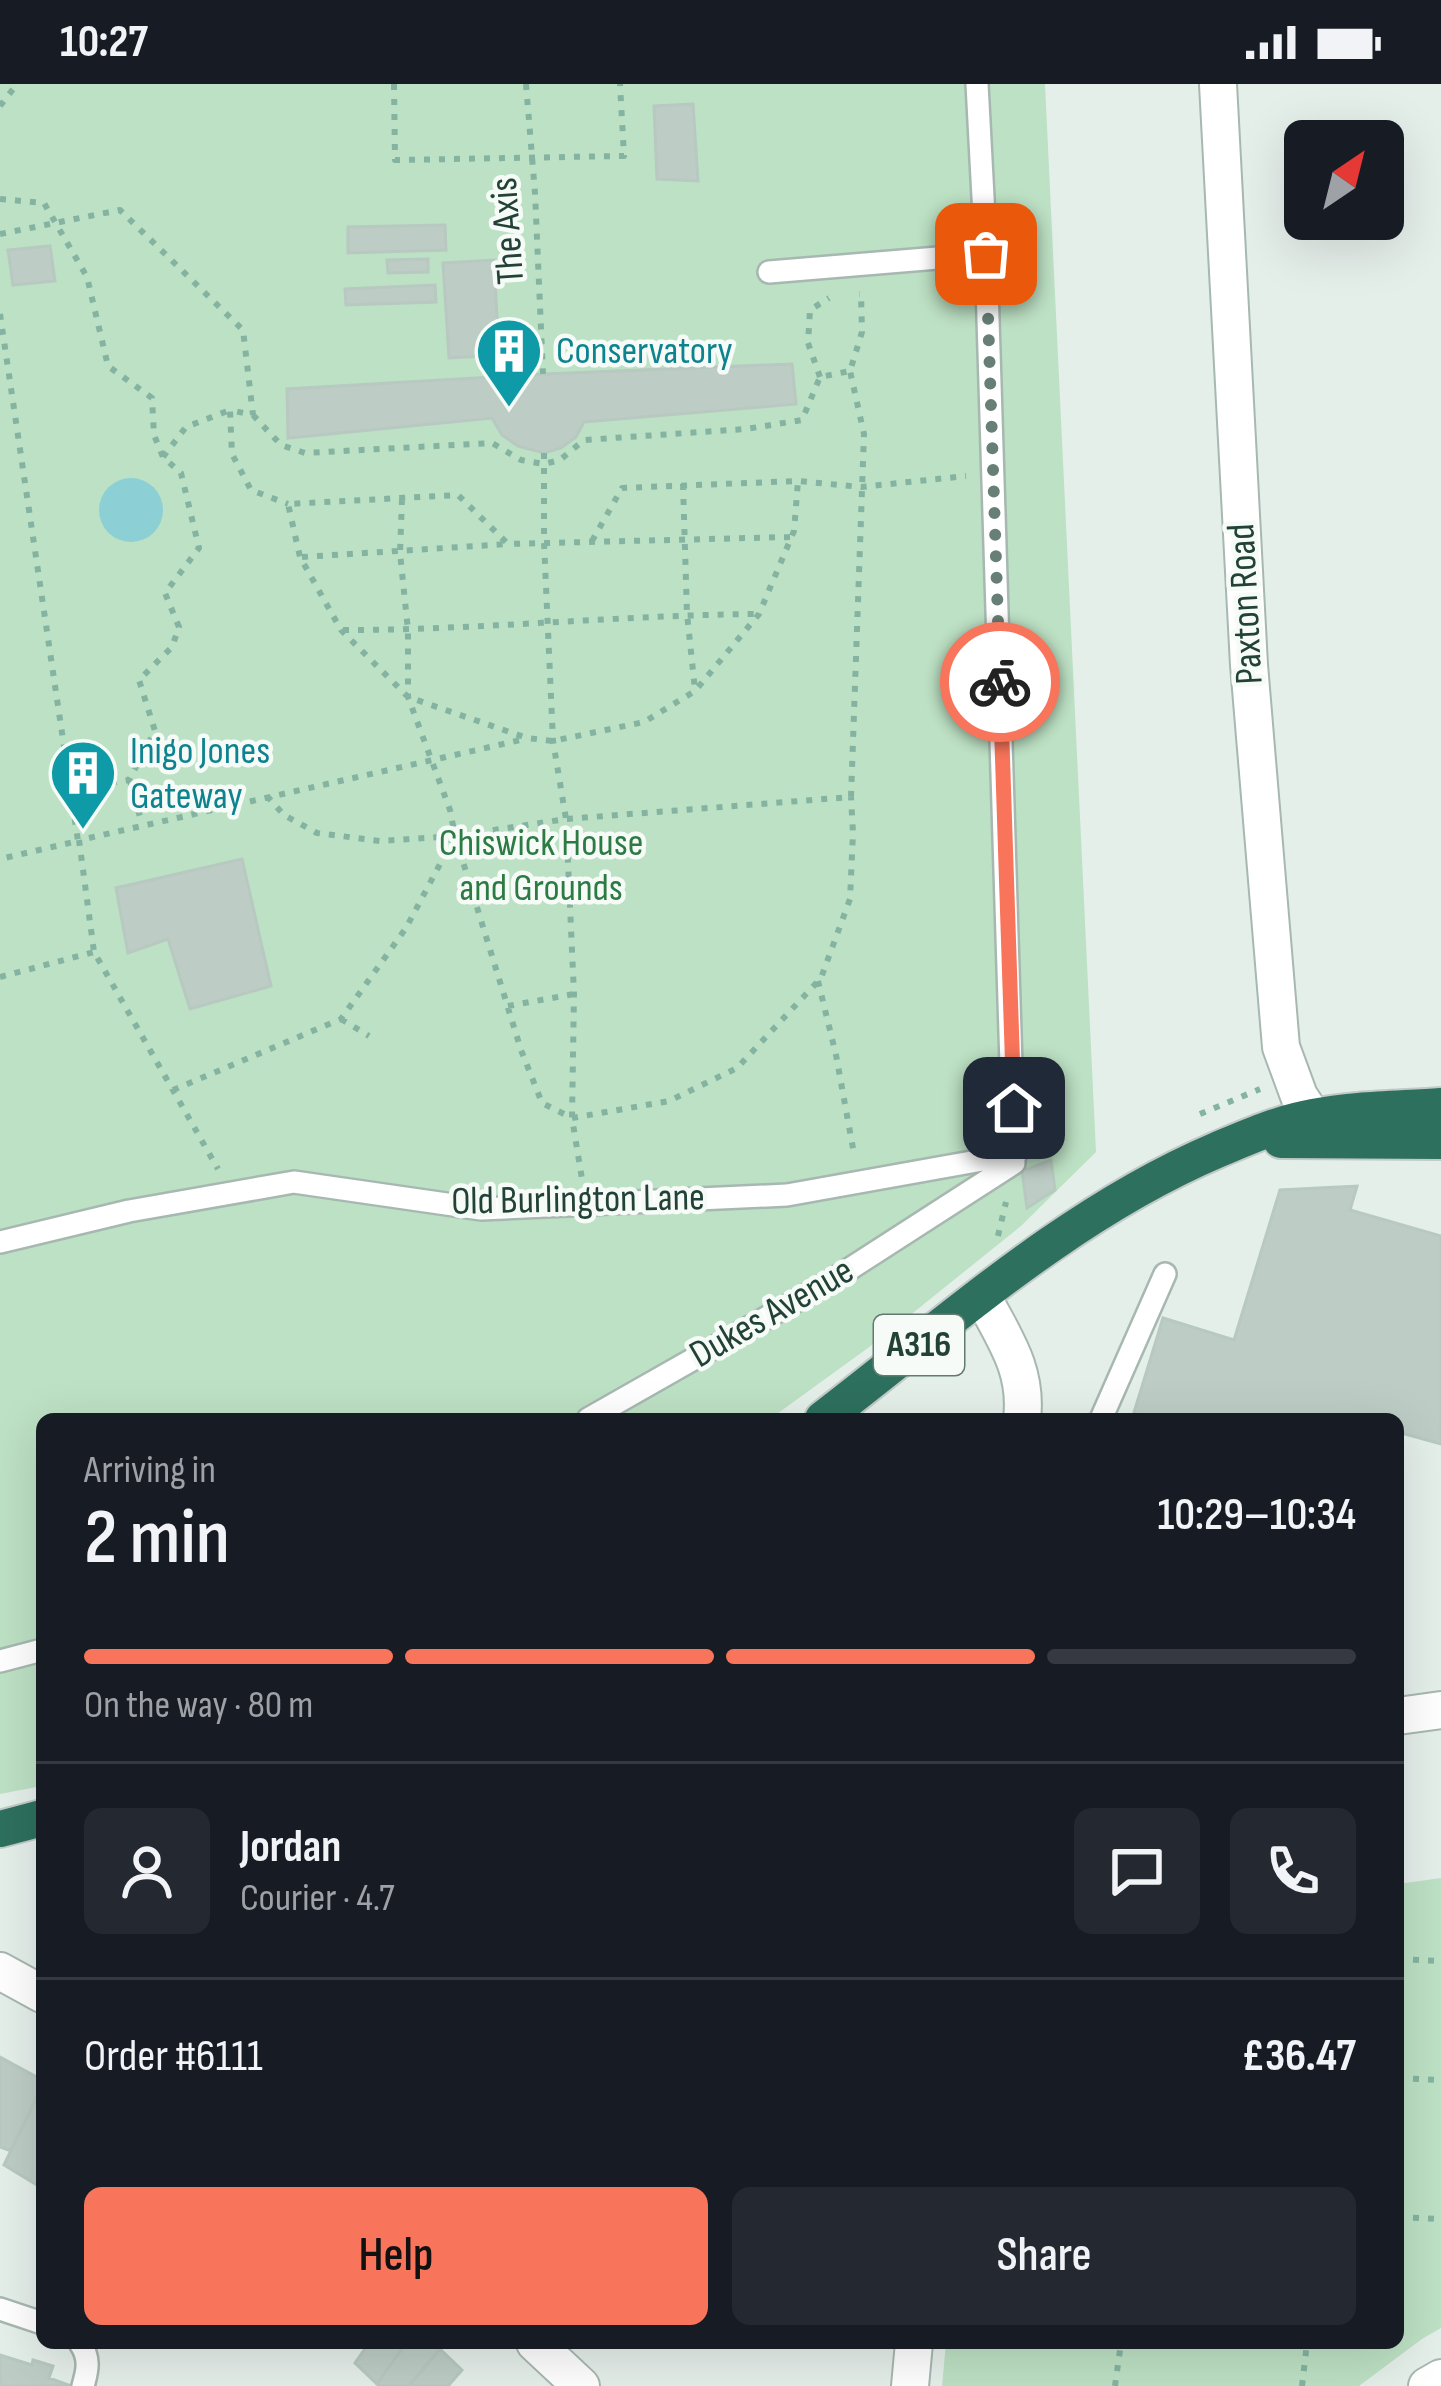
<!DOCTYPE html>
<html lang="en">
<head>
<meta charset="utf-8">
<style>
  :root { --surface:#171b24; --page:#242831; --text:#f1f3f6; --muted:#9ea1a6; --line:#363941; --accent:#f8745a }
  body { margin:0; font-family:"Sofia Sans Condensed",sans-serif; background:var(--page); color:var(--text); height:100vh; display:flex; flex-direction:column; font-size:45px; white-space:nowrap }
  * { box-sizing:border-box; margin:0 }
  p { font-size:39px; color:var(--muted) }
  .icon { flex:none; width:66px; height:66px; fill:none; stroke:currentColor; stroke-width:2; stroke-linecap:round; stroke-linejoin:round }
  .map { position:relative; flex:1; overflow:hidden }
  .side { position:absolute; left:36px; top:1329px; width:1368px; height:936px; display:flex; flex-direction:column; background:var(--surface); border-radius:18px; box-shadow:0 12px 48px #0002 }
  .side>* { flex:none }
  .needle { width:78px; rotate:35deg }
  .tools { position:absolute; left:1284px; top:36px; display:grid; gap:24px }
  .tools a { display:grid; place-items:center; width:120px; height:120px; border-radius:18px; background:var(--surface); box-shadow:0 12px 48px #0002; font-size:60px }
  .pin { position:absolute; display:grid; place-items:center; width:102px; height:102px; color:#fff; margin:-51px; border-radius:24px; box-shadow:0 6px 18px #0006 }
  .courier { position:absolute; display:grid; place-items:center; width:120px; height:120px; margin:-60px; border:9px solid #f8745a; border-radius:50%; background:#fff; color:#222; box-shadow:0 3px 15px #0007 }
  .headline em { font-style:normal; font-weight:600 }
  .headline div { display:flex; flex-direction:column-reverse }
  .headline { display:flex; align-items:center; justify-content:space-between; height:204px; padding:0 48px }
  h1 { font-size:78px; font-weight:600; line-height:90px }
  .bar { display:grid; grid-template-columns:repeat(4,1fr); gap:18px 12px; align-content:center; height:144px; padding:0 48px }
  .bar i { height:15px; border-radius:9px; background:var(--line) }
  .bar .selected { background:var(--accent) }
  .bar p { grid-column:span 4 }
  .line { display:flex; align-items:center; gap:30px; padding:0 48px; border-top:3px solid var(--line) }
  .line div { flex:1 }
  .round { display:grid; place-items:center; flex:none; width:126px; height:126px; border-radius:18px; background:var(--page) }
  .cta { display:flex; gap:24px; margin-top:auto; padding:24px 48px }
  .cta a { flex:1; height:138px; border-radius:18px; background:var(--accent); color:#111; font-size:48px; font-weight:600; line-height:138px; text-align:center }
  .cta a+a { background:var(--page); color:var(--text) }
  .status { display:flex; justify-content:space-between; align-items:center; height:84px; padding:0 60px; background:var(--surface); direction:ltr }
  .status svg { height:33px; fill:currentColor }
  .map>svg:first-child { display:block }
  .green { fill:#bde1c4 }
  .water { fill:#8cd0d5 }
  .building { fill:#bdcdc5; stroke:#b7c9c0; stroke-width:3 }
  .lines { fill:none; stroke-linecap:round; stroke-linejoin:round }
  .lane-casing { stroke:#a7b8b1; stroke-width:26 }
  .street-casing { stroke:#a7b8b1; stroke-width:40 }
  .highway-casing { stroke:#c1cac7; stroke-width:40 }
  .path { stroke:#84b4a1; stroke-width:6; stroke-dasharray:6 9; stroke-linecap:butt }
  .lane { stroke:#fff; stroke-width:21 }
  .street { stroke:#fff; stroke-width:36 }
  .highway { stroke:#2d705d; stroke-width:36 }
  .done { stroke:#677f76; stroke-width:12; stroke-dasharray:0 21.6 }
  .route { stroke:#f8745a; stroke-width:15 }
  .labels { text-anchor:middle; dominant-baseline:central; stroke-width:9; stroke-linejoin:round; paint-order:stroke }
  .shield { fill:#f6fbf8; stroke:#627a71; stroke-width:3 }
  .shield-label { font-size:36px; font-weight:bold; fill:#234237 }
  .street-label { font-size:39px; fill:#234237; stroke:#f6fbf8 }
  .culture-label { font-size:39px; fill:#0d838f; stroke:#f6fbf8; text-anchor:start }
  .park-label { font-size:39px; fill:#2b7b43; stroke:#f6fbf8 }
</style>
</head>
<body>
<div class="status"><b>10:27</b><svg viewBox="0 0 49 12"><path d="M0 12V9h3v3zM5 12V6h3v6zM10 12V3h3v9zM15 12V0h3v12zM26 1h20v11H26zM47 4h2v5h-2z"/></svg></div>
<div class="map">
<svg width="1441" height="2302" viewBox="0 0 1441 2302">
  <rect width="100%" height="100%" fill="#e5efea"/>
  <!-- green -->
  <path class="green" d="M0 0H1045L1096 1068 1021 1142 883 1253 770 1335H42V1702L0 1710Z
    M1441 1794V2244L1422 2255 1359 2302H942L946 2259H1398V1800Z"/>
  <!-- water -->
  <path class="water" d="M99 426a32 32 0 1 1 64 0a32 32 0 1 1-64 0Z"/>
  <!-- building -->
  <path class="building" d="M693 20 698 97 657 95 654 22Z
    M445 141 446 166 348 169V143Z
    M50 162 55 197 13 201 8 166Z
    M428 175V188L388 189 387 176Z
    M494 176 499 271 449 274 443 179Z
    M435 201 436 218 346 221 345 205Z
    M792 280 796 320 584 338 576 353 561 364 544 369 518 362 502 351 492 334 288 354 287 305 543 290Z
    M242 775 271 902 190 925 168 855 128 869 116 804Z
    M1051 1076 1055 1106 1027 1124 1022 1087Z
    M1357 1102 1350 1126 1441 1152V1360L1398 1348V1335H1132L1163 1234 1234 1256 1280 1106Z
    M0 1973 42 1996V2003L11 2067 0 2063Z
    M42 2003V2104L4 2081Z
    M369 2259H406L377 2300 355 2279Z
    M406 2259H433L440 2265 409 2302H380L377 2300Z
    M440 2265 462 2286 448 2302H413L411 2299Z
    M0 2271 32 2281 33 2276 53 2282 49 2294 71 2302H0Z"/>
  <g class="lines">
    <!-- lane casing -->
    <g class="lane-casing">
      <path id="lane" d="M769 188 986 170
        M0 1158 129 1127 294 1098 481 1125 787 1111 1016 1070
        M588 1335 831 1197 1014 1079 986 170 977 0
        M1101 1335 1165 1190
        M0 1577 42 1566
        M0 2225 42 2239
        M80 2259C90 2274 88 2285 83 2302"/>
    </g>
    <!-- street casing -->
    <g class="street-casing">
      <path id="street" d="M1218 0 1249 581 1281 963 1299 1012 1313 1033
        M982 1212C1004 1254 1028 1286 1022 1335
        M1398 1632 1441 1626
        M0 1887 42 1910
        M535 2259 581 2302
        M910 2302 914 2259
        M1427 2302 1441 2294"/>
    </g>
    <!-- highway casing -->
    <g class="highway-casing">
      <path id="highway" d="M1281 1056 1441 1057
        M823 1335C948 1239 1071 1128 1217 1066 1248 1053 1279 1039 1313 1033 1354 1025 1399 1025 1441 1022
        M0 1745 42 1734"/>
    </g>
    <!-- path -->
    <path class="path" d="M394 0 395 76 624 72 620 0
      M526 0 535 109 543 290
      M0 22 17 0
      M0 115 44 119 87 193 108 282 152 314 154 351 163 373 181 389 199 464 165 509 179 543 172 563 139 596 155 647 129 696 69 705
      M0 150 120 126 243 246 253 331 230 326 232 370 251 406 288 420
      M0 230 78 757 0 775
      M820 293 808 259 810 226 829 214
      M253 331 281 361 305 369 492 359 521 376 544 380 560 376 584 356 746 345 802 336 820 293 850 287 862 248 861 210H859
      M544 369V458L553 657 566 735 574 910 572 1034 582 1095
      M163 373 186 343 230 326
      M683 400 687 530 695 606
      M402 415 400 469 408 546V613L450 726 455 752 521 966 542 1019 572 1034 669 1017 737 984 821 894 850 815 853 749 851 713
      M790 453 508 460 458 411 288 420 300 473 341 546 408 613 527 654 553 657 644 638 695 607 759 530 794 447 798 397
      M592 457 622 404 798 397 861 403 966 392
      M302 473 508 460
      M343 546C482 546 620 531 759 530
      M130 697 142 740
      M267 712 284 731 317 749 380 757 455 752 566 735 851 713 864 350 850 287
      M89 754 525 655
      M79 756 94 868 218 1085
      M0 893 94 868
      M818 897 836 971 854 1070
      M508 922 574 910
      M341 935 369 952
      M173 1006 341 935 406 844 455 752
      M1200 1030 1260 1005
      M998 1152 1006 1118
      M1398 1875 1441 1877
      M1398 1994 1441 1996
      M1398 2133 1441 2135
      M1115 2302 1121 2259
      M1302 2302 1307 2259"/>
    <!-- lane -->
    <use href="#lane" class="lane"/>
    <!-- street -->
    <use href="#street" class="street"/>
    <!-- highway -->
    <use href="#highway" class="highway"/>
  </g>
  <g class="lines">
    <!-- done -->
    <path class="done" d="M986 170 1000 598"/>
    <!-- route -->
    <path class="route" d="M1000 598 1014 1024"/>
  </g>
  <!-- icons -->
  <defs>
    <g id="building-pin" transform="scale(3.45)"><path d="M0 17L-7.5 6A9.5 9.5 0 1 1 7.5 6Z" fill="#0f9aa8" stroke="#f6fbf8"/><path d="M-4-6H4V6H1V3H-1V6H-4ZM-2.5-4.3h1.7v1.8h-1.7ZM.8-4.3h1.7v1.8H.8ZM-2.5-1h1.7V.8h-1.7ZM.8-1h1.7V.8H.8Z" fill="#fff"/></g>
  </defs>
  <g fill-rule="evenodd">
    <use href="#building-pin" x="509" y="267"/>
    <use href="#building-pin" x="83" y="689"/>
  </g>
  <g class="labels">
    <!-- shield labels -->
    <rect class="shield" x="874" y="1231" width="90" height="60" rx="9"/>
    <g class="shield-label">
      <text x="919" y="1261">A316</text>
    </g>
    <!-- street labels -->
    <g class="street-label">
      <text transform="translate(508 147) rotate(-94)">The Axis</text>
      <text transform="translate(1246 520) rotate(-93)">Paxton Road</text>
      <text transform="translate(578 1116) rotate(-1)">Old Burlington Lane</text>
      <text transform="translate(772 1229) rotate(-30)">Dukes Avenue</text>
    </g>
    <!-- culture labels -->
    <g class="culture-label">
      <text x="556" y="267">Conservatory</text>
      <text x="130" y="667">Inigo Jones<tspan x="130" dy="45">Gateway</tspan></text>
    </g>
    <!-- park labels -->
    <g class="park-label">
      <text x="541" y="759">Chiswick House<tspan x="541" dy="45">and Grounds</tspan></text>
    </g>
  </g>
</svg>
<div class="tools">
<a><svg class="needle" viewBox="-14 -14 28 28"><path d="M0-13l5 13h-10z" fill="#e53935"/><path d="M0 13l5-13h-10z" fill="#9ea1a6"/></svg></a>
</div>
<div class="pin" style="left:986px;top:170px;background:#ea580c"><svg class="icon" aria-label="bag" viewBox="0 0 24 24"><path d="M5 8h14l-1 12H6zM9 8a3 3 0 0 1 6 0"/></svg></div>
<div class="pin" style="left:1014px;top:1024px;background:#1f2937"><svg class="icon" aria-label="home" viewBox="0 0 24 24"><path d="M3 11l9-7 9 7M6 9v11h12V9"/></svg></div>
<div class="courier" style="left:1000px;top:598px"><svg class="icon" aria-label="bike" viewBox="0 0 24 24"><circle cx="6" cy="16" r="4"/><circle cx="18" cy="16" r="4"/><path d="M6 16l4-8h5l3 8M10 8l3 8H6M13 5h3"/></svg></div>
<section class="side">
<div class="headline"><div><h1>2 min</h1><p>Arriving in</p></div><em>10:29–10:34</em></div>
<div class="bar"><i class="selected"></i><i class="selected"></i><i class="selected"></i><i></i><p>On the way · 80 m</p></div>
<div class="line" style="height:216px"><a class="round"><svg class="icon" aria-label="person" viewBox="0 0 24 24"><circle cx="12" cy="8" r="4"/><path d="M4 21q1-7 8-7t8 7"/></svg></a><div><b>Jordan</b><p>Courier · 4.7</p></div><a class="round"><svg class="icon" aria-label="chat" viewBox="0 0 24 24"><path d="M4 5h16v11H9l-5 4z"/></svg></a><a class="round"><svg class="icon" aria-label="phone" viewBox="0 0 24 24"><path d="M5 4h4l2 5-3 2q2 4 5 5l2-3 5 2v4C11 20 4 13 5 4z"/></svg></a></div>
<div class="line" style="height:156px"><div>Order #6111</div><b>£36.47</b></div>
<div class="cta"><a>Help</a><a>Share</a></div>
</section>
</div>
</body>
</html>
